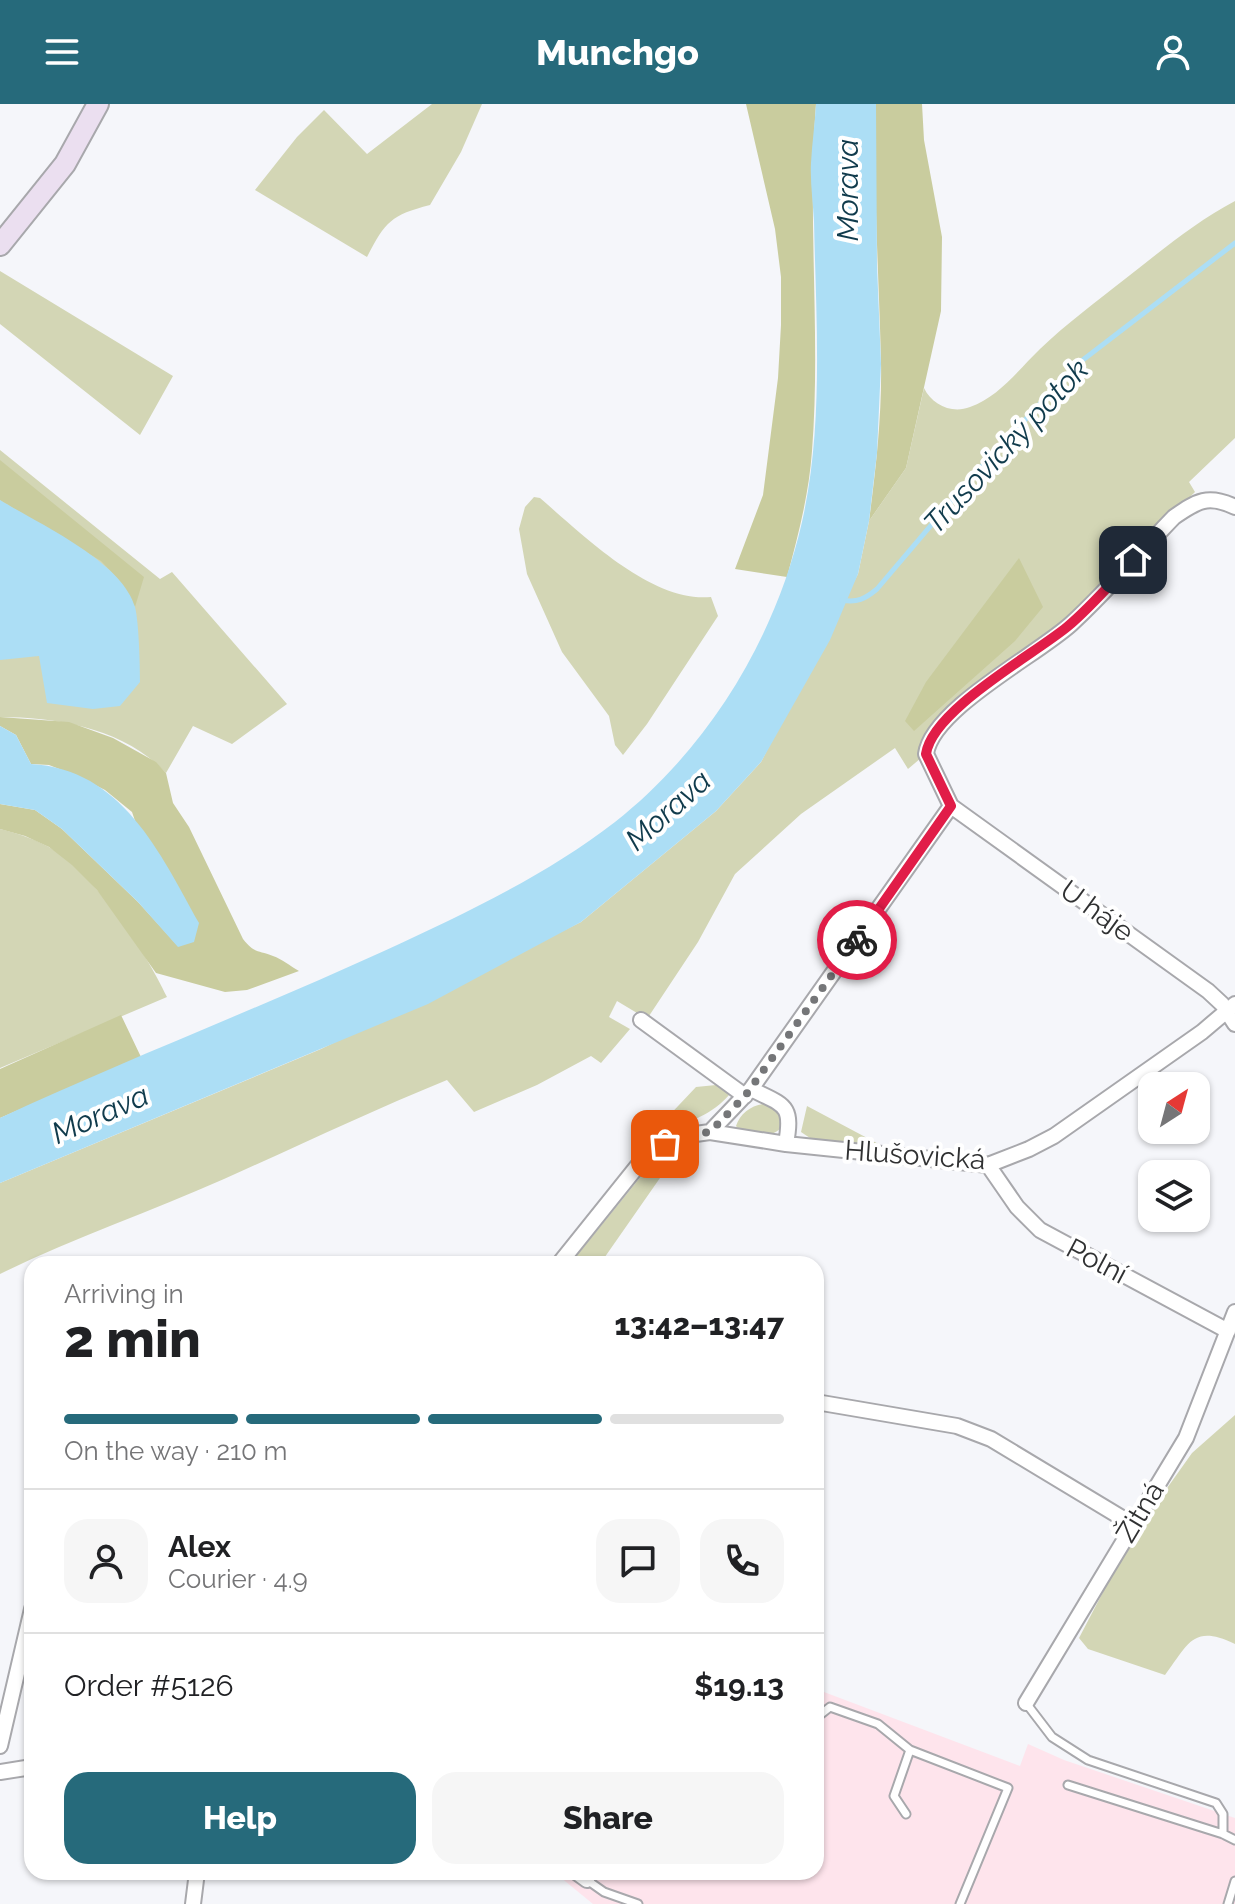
<!DOCTYPE html>
<html lang="en">
<head>
<meta charset="utf-8">
<style>
  :root { --surface:#fff; --page:#f6f6f6; --text:#202124; --muted:#757577; --line:#e0e0e0; --accent:#266a7b }
  body { margin:0; font-family:Raleway,sans-serif; background:var(--page); color:var(--text); height:100vh; display:flex; flex-direction:column; font-size:30px; white-space:nowrap }
  * { box-sizing:border-box; margin:0 }
  p { font-size:26px; color:var(--muted) }
  .icon { flex:none; width:44px; height:44px; fill:none; stroke:currentColor; stroke-width:2; stroke-linecap:round; stroke-linejoin:round }
  .map { position:relative; flex:1; overflow:hidden }
  .sheet { position:absolute; left:24px; top:1152px; width:800px; height:624px; display:flex; flex-direction:column; background:var(--surface); border-radius:24px; box-shadow:0 2px 6px #0004 }
  .sheet>* { flex:none }
  .needle { width:52px; rotate:36deg }
  .buttons { position:absolute; left:1138px; top:968px; display:grid; gap:16px }
  .buttons a { display:grid; place-items:center; width:72px; height:72px; border-radius:16px; background:var(--surface); box-shadow:0 2px 6px #0004; font-size:40px }
  .pin { position:absolute; display:grid; place-items:center; width:68px; height:68px; color:#fff; margin:-34px; border-radius:16px; box-shadow:0 4px 12px #0006 }
  .courier { position:absolute; display:grid; place-items:center; width:80px; height:80px; margin:-40px; border:6px solid #e11d48; border-radius:50%; background:#fff; color:#222; box-shadow:0 2px 10px #0007 }
  .head em { font-style:normal; font-weight:800 }
  .head div { display:flex; flex-direction:column-reverse }
  .head { display:flex; align-items:center; justify-content:space-between; height:136px; padding:0 40px }
  h1 { font-size:52px; font-weight:800; line-height:60px }
  .bar { display:grid; grid-template-columns:repeat(4,1fr); gap:12px 8px; align-content:center; height:96px; padding:0 40px }
  .bar i { height:10px; border-radius:6px; background:var(--line) }
  .bar .on { background:var(--accent) }
  .bar p { grid-column:span 4 }
  .line { display:flex; align-items:center; gap:20px; padding:0 40px; border-top:2px solid var(--line) }
  .line div { flex:1 }
  .round { display:grid; place-items:center; flex:none; width:84px; height:84px; border-radius:24px; background:var(--page) }
  .action { display:flex; gap:16px; margin-top:auto; padding:16px 40px }
  .action a { flex:1; height:92px; border-radius:24px; background:var(--accent); color:#fff; font-size:32px; font-weight:800; line-height:92px; text-align:center }
  .action a+a { background:var(--page); color:var(--text) }
  header { display:flex; justify-content:space-between; align-items:center; height:104px; padding:0 40px; background:var(--accent); color:#fff; font-size:36px; font-weight:800 }
  .map>svg:first-child { display:block }
  .industrial { fill:#fee4ec }
  .green { fill:#d3d6b5 }
  .forest { fill:#c9cc9e }
  .water { fill:#acdef5 }
  .lines { fill:none; stroke-linecap:round; stroke-linejoin:round }
  .stream { stroke:#acdef5; stroke-width:5 }
  .service-casing { stroke:#a8a8ac; stroke-width:11 }
  .minor-casing { stroke:#a8a8ac; stroke-width:18 }
  .secondary-casing { stroke:#a8a8ac; stroke-width:24 }
  .service { stroke:#fff; stroke-width:7 }
  .minor { stroke:#fff; stroke-width:14 }
  .secondary { stroke:#ebdff0; stroke-width:20 }
  .done { stroke:#757678; stroke-width:8; stroke-dasharray:0 14.4 }
  .route { stroke:#e11d48; stroke-width:10 }
  .labels { text-anchor:middle; dominant-baseline:central; stroke-width:8; stroke-linejoin:round; paint-order:stroke }
  .street-label { font-size:28px; fill:#303132; stroke:#fff }
  .water-label { font-size:30px; font-style:italic; fill:#103b4c; stroke:#fff }
</style>
</head>
<body>
<header><svg class="icon" aria-label="menu" viewBox="0 0 24 24"><path d="M4 6h16M4 12h16M4 18h16"/></svg>Munchgo<svg class="icon" aria-label="person" viewBox="0 0 24 24"><circle cx="12" cy="8" r="4"/><path d="M4 21q1-7 8-7t8 7"/></svg></header>
<div class="map">
<svg width="1235" height="1800" viewBox="0 0 1235 1800">
  <rect width="100%" height="100%" fill="#f5f6fa"/>
  <!-- industrial -->
  <path class="industrial" d="M816 1585 1020 1662 1028 1640 1064 1656 1235 1714V1800H593L560 1773 561 1768H816Z"/>
  <!-- green -->
  <path class="green" d="M432 0H482L461 48 430 101C391 111 385 118 367 153L255 86 297 33 324 6 367 50Z
    M1235 97V334L1189 378 1195 388 1049 532 934 620 922 639 921 654 908 665 895 644 801 710 735 770 698 838 647 915 617 897 609 913 630 925 601 959 591 952 537 981 474 1008 447 976C371 1007 298 1042 224 1075 150 1108 73 1134 0 1170V1079L321 945 581 818 716 707 761 658 858 470 869 417 906 364 924 284C932 301 952 310 970 303 999 293 1019 265 1040 245 1066 220 1097 197 1125 175 1161 147 1195 118 1235 97Z
    M0 167 173 272 140 331 0 220Z
    M0 346 160 475 172 468 287 600 232 640 193 622 166 669C125 625 58 613 0 613Z
    M534 393 540 394C582 430 651 499 711 493L718 512 647 620 623 651 615 641 609 612 562 548 527 470 519 425 525 403Z
    M0 725C16 729 32 734 47 742 93 767 145 846 167 893L0 964Z
    M716 981 728 988 729 991C714 1009 690 1018 668 1026L662 1019 696 983Z
    M763 1000 779 1006 783 1021C773 1036 757 1030 741 1028L736 1022C740 1010 750 1002 763 1000Z
    M807 1002 886 1044 813 1036 801 1028Z
    M683 1041 600 1160H570L655 1055Z
    M1235 1311V1540C1193 1520 1189 1539 1165 1571L1088 1545 1079 1534 1113 1469 1165 1387 1192 1349Z"/>
  <!-- forest -->
  <path class="forest" d="M746 0H816C807 116 821 232 812 347 809 390 798 432 787 473L735 465 763 391 778 274 781 221V173L775 125Z
    M876 0H922L924 36 942 133 941 207 906 364 869 417C876 364 882 311 881 258 879 172 873 86 876 0Z
    M0 356 144 473 135 503 118 475 101 457 0 396Z
    M1019 454 1043 503 1015 537 914 627 905 617 926 578Z
    M0 613 69 618 113 634 156 658 166 669 173 699 189 723 243 835C255 850 258 846 273 852 282 855 290 862 299 867L247 886 225 888 156 869 97 786 72 761 49 743 25 732 0 725V700L35 706 62 725 138 798 178 842 132 708 105 686 77 672 49 661 31 660 16 631 0 622Z
    M121 911 141 953 0 1014V965Z"/>
  <!-- water -->
  <path class="water" d="M816 0H876L877 161 881 260 877 349 869 417 858 470 830 536 761 658 716 707 581 818 428 900 0 1079V1014C127 955 257 905 384 847 464 810 545 772 615 718 709 644 776 533 802 418 824 321 816 216 814 117 813 98 810 78 811 59 812 39 815 19 816 0Z
    M0 396C39 420 122 457 135 503 139 519 140 561 140 578L120 602 93 605 47 599 39 552 0 556Z
    M0 622 16 631 31 660C122 665 160 749 199 819L194 838 178 843 138 798 62 725 35 706 0 700Z"/>
  <g class="lines">
    <!-- stream -->
    <path class="stream" d="M842 496C857 499 865 495 877 485L972 373 1075 262 1235 139"/>
    <!-- service casing -->
    <g class="service-casing">
      <path id="service" d="M1026 1599 1052 1633 1088 1656 1216 1699 1223 1710V1730
        M816 1614 830 1603 878 1620 910 1646 1008 1684 960 1800
        M1068 1681 1223 1730 1235 1736
        M906 1710 894 1692 910 1646
        M587 1776 604 1788 638 1800
        M1228 1800 1235 1777"/>
    </g>
    <!-- minor casing -->
    <g class="minor-casing">
      <path id="minor" d="M1235 403C1208 390 1197 397 1174 413 1140 448 1107 487 1071 520 1037 551 932 605 926 650L951 702 1208 887 1222 900 1235 920
        M641 916 745 992
        M751 985C785 1002 793 1000 786 1040
        M710 1028 751 985 951 702
        M988 1061 1017 1103 1040 1126 1228 1227
        M559 1160 648 1049 681 1032 710 1028 786 1040 988 1061 1029 1045 1054 1032 1202 928 1235 900
        M816 1298 957 1322 991 1335 1132 1420
        M1026 1599 1186 1334 1235 1208
        M0 1642 32 1505
        M0 1668 32 1663
        M576 1768 587 1776
        M193 1800 197 1768"/>
    </g>
    <!-- secondary casing -->
    <g class="secondary-casing">
      <path id="secondary" d="M0 141 65 60 98 0"/>
    </g>
    <!-- service -->
    <use href="#service" class="service"/>
    <!-- minor -->
    <use href="#minor" class="minor"/>
    <!-- secondary -->
    <use href="#secondary" class="secondary"/>
  </g>
  <g class="lines">
    <!-- done -->
    <path class="done" d="M665 1040 681 1032 710 1028 745 992 857 836"/>
    <!-- route -->
    <path class="route" d="M857 836 951 702 926 650C932 606 1033 551 1067 523 1091 503 1112 478 1133 456"/>
  </g>
  <g class="labels">
    <!-- street labels -->
    <g class="street-label">
      <text transform="translate(1097 807) rotate(36)">U háje</text>
      <text transform="translate(915 1051) rotate(4)">Hlušovická</text>
      <text transform="translate(1097 1157) rotate(28)">Polní</text>
      <text transform="translate(1140 1408) rotate(-59)">Žitná</text>
    </g>
    <!-- water labels -->
    <g class="water-label">
      <text transform="translate(847 86) rotate(-90)">Morava</text>
      <text transform="translate(1006 342) rotate(-47)">Trusovický potok</text>
      <text transform="translate(668 706) rotate(-42)">Morava</text>
      <text transform="translate(100 1010) rotate(-24)">Morava</text>
    </g>
  </g>
</svg>
<div class="buttons">
<a><svg class="needle" viewBox="-14 -14 28 28"><path d="M0-13l5 13h-10z" fill="#e53935"/><path d="M0 13l5-13h-10z" fill="#757577"/></svg></a>
<a><svg class="icon" aria-label="layers" viewBox="0 0 24 24"><path d="M12 4l9 5-9 5-9-5zM3 14l9 5 9-5"/></svg></a>
</div>
<div class="pin" style="left:665px;top:1040px;background:#ea580c"><svg class="icon" aria-label="bag" viewBox="0 0 24 24"><path d="M5 8h14l-1 12H6zM9 8a3 3 0 0 1 6 0"/></svg></div>
<div class="pin" style="left:1133px;top:456px;background:#1f2937"><svg class="icon" aria-label="home" viewBox="0 0 24 24"><path d="M3 11l9-7 9 7M6 9v11h12V9"/></svg></div>
<div class="courier" style="left:857px;top:836px"><svg class="icon" aria-label="bike" viewBox="0 0 24 24"><circle cx="6" cy="16" r="4"/><circle cx="18" cy="16" r="4"/><path d="M6 16l4-8h5l3 8M10 8l3 8H6M13 5h3"/></svg></div>
<section class="sheet">
<div class="head"><div><h1>2 min</h1><p>Arriving in</p></div><em>13:42–13:47</em></div>
<div class="bar"><i class="on"></i><i class="on"></i><i class="on"></i><i></i><p>On the way · 210 m</p></div>
<div class="line" style="height:144px"><a class="round"><svg class="icon" aria-label="person" viewBox="0 0 24 24"><circle cx="12" cy="8" r="4"/><path d="M4 21q1-7 8-7t8 7"/></svg></a><div><b>Alex</b><p>Courier · 4.9</p></div><a class="round"><svg class="icon" aria-label="chat" viewBox="0 0 24 24"><path d="M4 5h16v11H9l-5 4z"/></svg></a><a class="round"><svg class="icon" aria-label="phone" viewBox="0 0 24 24"><path d="M5 4h4l2 5-3 2q2 4 5 5l2-3 5 2v4C11 20 4 13 5 4z"/></svg></a></div>
<div class="line" style="height:104px"><div>Order #5126</div><b>$19.13</b></div>
<div class="action"><a>Help</a><a>Share</a></div>
</section>
</div>
</body>
</html>
